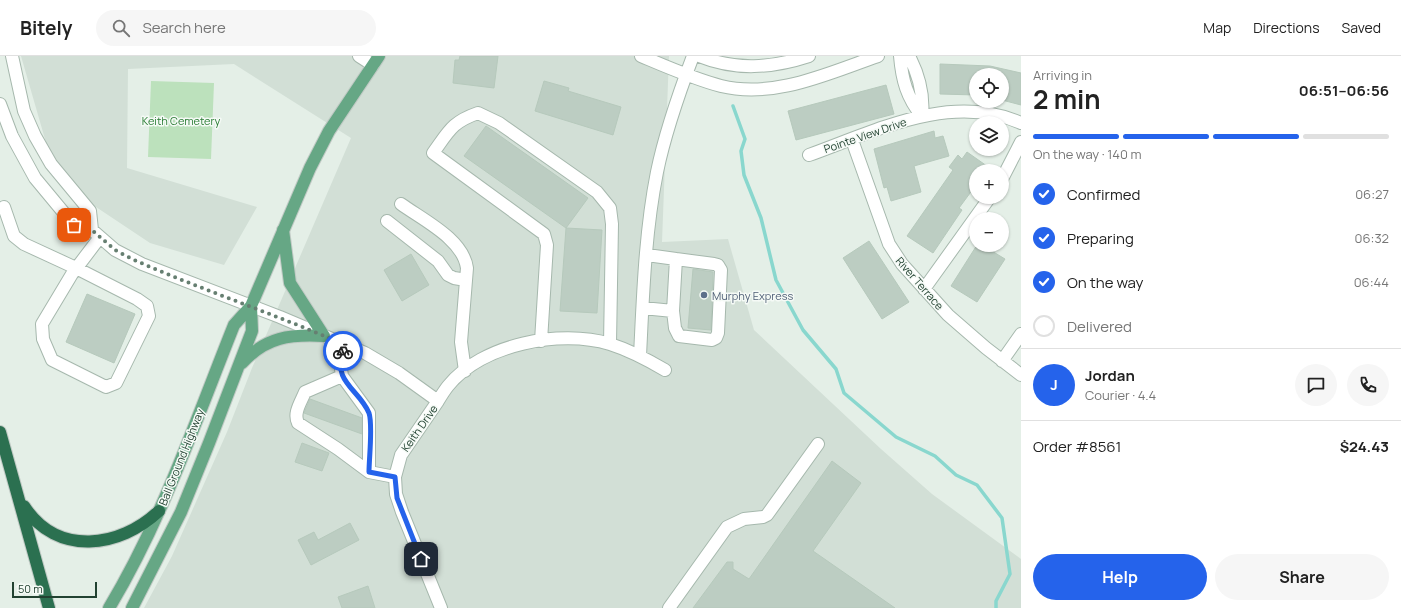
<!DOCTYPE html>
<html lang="en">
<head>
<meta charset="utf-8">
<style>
  :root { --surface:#fff; --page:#f6f6f6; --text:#222; --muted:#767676; --line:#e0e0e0; --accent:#2563eb }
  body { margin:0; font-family:Manrope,sans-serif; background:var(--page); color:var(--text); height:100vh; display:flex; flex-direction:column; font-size:15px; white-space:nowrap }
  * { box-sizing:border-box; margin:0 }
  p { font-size:13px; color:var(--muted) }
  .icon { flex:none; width:22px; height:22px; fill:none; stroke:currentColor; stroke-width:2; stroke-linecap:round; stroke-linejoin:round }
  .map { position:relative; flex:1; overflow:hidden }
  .details { display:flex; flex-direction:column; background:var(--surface); width:380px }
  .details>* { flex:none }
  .controls { position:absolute; left:969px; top:12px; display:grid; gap:8px }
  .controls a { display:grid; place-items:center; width:40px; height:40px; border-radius:50%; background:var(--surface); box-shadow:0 1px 3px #0004; font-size:20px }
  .scale { position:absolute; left:12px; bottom:10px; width:85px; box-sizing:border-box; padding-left:4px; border:2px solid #224231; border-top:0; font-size:11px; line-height:14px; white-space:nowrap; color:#224231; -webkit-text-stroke:3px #f5faf6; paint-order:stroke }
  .pin { position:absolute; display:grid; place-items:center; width:34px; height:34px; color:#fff; margin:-17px; border-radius:8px; box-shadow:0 2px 6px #0006 }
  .courier { position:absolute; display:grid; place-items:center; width:40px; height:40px; margin:-20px; border:3px solid #2563eb; border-radius:50%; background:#fff; color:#222; box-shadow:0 1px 5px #0007 }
  .head em { font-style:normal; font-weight:700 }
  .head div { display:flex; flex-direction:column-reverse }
  .head { display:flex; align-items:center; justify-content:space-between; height:68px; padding:0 12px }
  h1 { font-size:26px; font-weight:700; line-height:30px }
  .bar { display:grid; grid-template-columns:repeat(4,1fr); gap:6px 4px; align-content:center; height:48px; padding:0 12px }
  .bar i { height:5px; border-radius:3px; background:var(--line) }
  .bar .current { background:var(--accent) }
  .bar p { grid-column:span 4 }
  .line { display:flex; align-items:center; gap:10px; padding:0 12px; border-top:1px solid var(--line) }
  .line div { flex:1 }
  .round { display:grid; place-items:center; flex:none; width:42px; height:42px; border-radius:21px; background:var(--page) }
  ol { padding:0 12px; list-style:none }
  li { display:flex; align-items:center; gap:12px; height:44px }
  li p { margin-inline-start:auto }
  li .icon { padding:4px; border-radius:50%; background:var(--accent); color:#fff; stroke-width:4 }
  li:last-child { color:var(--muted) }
  li i { width:22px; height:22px; border:2px solid var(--line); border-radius:50% }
  .primary-button { display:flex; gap:8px; margin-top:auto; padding:8px 12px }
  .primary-button a { flex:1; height:46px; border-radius:24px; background:var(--accent); color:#fff; font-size:16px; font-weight:700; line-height:46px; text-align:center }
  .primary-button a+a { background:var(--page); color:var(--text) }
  header { display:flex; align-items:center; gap:24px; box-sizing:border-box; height:56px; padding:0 20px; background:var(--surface); border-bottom:1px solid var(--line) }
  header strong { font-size:19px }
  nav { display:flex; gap:22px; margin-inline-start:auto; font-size:14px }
  .search { width:280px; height:36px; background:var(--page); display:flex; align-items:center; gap:10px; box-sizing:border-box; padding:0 14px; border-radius:22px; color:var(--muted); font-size:15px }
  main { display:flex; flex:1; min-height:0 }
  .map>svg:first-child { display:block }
  .built { fill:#d2dfd6 }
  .green { fill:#bce1bc }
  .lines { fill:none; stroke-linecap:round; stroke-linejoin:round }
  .stream { stroke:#89d7ce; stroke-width:3.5 }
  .building { fill:#bccdc2; stroke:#b6c9bc }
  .minor-casing { stroke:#a6b8ad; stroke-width:14 }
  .major-casing { stroke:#c1cac5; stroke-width:14 }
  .highway-casing { stroke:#c1cac5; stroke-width:14 }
  .minor { stroke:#fff; stroke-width:12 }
  .major { stroke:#66a785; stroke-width:12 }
  .highway { stroke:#2b7050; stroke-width:12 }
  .done { stroke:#667f71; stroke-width:4; stroke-dasharray:0 7.2 }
  .route { stroke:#2563eb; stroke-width:5 }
  .service-dot { fill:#5c6f8a; stroke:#f5faf6; stroke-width:1.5 }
  .labels { text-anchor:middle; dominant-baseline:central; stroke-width:3; stroke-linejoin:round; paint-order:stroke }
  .park-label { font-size:11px; fill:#297c33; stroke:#f5faf6 }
  .street-label { font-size:11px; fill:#224231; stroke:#f5faf6 }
  .service-label { font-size:11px; fill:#4e5e75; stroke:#f5faf6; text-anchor:start }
</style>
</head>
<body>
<header>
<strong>Bitely</strong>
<div class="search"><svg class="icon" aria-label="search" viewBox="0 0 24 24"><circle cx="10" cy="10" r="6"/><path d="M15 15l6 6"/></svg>Search here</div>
<nav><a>Map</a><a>Directions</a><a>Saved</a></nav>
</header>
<main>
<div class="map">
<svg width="1021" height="552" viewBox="0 0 1021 552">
  <rect width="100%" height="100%" fill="#e4efe7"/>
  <!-- built -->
  <path class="built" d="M21 0H669L662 186 728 183 754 274 881 393 932 438 1021 503V552H144L172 500 227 376 252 312 351 82 234 8 128 13 127 112 257 151 224 209 150 187 93 149 49 97Z"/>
  <!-- green -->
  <path class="green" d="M151 25 214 27 211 103 148 101Z"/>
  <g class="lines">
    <!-- stream -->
    <path class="stream" d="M733 50 745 83 741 95 744 119 761 162 776 224 803 274 836 313 844 337 896 381 935 400 956 419 977 429 1002 462 1010 518 996 545V552"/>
  </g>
  <!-- building -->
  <path class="building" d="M460 0H498L494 32 453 27 455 4H459Z
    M940 8 990 10 1021 17V49L1002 44V19H976V39L940 38Z
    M544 25 569 32 568 35 621 51 613 79 535 55Z
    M886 29 894 58 796 84 788 55Z
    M486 70 588 142 566 172 464 100Z
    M934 75 935 82 943 80 949 100 914 110 921 136 891 145 887 131 884 132 874 93Z
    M967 96 994 115H976V129L959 152 962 154 933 197 907 180 953 114 949 111 958 99 962 103Z
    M566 172 602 174 597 257 560 255Z
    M869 185 909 246 882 263 843 202Z
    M977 189H982L1005 203 977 246 951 230Z
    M411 198 429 229 402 245 384 214Z
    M693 213 713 216 711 274 688 272Z
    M87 238 135 258 114 307 66 286Z
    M310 343 362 362V378L304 357Z
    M302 387 329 397 322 415 295 406Z
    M832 405 861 427 813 495 895 552H693L727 506H733V513L749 523Z
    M350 467 359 484 311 509 298 484 314 476 318 484Z
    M368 530 375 552H342L338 541Z"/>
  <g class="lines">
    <!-- minor casing -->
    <g class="minor-casing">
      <path id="minor" d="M12 0 24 55 35 80 51 108 90 155 92 174
        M359 0 373 9
        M641 0C667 11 694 23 721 30 775 43 828 17 878 0
        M699 0C736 15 772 12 809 0
        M900 0C902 24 907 42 922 60
        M909 0C919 19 924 39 922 60
        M0 48 12 80 35 122 74 169 92 174 115 194 142 208 280 261 365 297 399 317 438 345 401 399 395 421 396 438 402 456 441 552
        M852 84 889 188 902 208 948 259 986 292 1021 319
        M809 99C876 75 950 36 1021 67
        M1002 123 1021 86
        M401 148C423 164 463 183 467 212L461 286 465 315
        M4 151 14 180 24 188 76 212 137 243 147 250 149 260 116 327 106 331 52 304 43 283 42 268 72 218 100 181
        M387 165 438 205 448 219 454 222 466 224
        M924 233 990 141
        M643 252 673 255 676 203 647 199
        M673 255 675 272 679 280 712 284 716 282 718 277 721 214 718 209 714 208 676 203
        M541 285 547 189 544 178 433 97C449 75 452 66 478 57L499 67 597 136 610 152 612 168 610 288
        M345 289 340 306 342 320 305 336C301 346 293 357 298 367L338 393 369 416 395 421
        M640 300C643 239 645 176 657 116 665 77 679 37 693 0
        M1002 305 1021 278
        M342 320 369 357V416
        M438 345C441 340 444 335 448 330 482 288 560 273 610 288 629 294 648 304 665 314
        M669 552 727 471 744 463 763 461 767 459 818 388"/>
    </g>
    <!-- major casing -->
    <g class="major-casing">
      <path id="major" d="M283 174 290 227 324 280
        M242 307C266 281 290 278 324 280
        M109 552C162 464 196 364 234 269L251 250 310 112 329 75 379 0
        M132 552 181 456 209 387 252 275 251 250"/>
    </g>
    <!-- highway casing -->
    <g class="highway-casing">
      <path id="highway" d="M0 376 49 552
        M24 450C57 501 120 492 159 455"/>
    </g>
    <!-- minor -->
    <use href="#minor" class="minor"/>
    <!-- major -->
    <use href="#major" class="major"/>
    <!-- highway -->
    <use href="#highway" class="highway"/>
  </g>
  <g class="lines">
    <!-- done -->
    <path class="done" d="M74 169 92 174 115 194 132 203C202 234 275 258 345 289L343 295"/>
    <!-- route -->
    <path class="route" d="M343 295C332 326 359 333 369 357 373 369 369 402 369 416L395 421 397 442 421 503"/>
  </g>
  <!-- markers -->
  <circle class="service-dot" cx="704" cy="239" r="4"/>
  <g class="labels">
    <!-- park labels -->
    <g class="park-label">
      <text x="181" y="64">Keith Cemetery</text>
    </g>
    <!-- street labels -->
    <g class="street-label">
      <text transform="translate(865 79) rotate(-19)">Pointe View Drive</text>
      <text transform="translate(920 227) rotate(49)">River Terrace</text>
      <text transform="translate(419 372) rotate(-55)">Keith Drive</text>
      <text transform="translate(181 401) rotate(-68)">Ball Ground Highway</text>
    </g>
    <!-- service labels -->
    <g class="service-label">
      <text x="712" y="239">Murphy Express</text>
    </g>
  </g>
</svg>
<div class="controls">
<a><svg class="icon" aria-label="locate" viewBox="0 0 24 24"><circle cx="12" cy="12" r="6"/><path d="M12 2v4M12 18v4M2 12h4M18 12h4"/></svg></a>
<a><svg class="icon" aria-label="layers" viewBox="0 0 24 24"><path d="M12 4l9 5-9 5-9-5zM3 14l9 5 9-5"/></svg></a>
<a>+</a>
<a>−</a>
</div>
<div class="scale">50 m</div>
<div class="pin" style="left:74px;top:169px;background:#ea580c"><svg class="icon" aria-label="bag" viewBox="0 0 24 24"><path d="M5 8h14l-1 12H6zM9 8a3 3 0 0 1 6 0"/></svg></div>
<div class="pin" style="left:421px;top:503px;background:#1f2937"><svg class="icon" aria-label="home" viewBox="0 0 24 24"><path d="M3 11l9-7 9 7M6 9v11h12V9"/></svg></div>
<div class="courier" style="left:343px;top:295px"><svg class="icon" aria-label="bike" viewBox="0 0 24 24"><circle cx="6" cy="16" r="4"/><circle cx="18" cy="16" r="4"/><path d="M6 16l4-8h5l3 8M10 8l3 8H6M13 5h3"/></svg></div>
</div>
<section class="details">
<div class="head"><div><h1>2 min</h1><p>Arriving in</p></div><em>06:51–06:56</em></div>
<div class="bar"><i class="current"></i><i class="current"></i><i class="current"></i><i></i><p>On the way · 140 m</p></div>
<ol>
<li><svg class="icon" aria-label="check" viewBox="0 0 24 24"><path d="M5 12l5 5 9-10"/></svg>Confirmed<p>06:27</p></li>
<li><svg class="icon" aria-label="check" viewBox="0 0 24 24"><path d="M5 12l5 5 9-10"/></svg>Preparing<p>06:32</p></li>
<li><svg class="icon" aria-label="check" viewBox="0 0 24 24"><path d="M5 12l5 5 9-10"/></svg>On the way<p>06:44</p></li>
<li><i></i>Delivered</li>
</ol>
<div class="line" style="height:72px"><b class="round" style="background:var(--accent);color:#fff">J</b><div><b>Jordan</b><p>Courier · 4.4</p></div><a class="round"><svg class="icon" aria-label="chat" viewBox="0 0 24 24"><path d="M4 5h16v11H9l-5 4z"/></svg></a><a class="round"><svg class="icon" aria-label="phone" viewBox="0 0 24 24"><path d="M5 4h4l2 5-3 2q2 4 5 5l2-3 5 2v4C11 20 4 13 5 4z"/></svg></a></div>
<div class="line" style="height:52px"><div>Order #8561</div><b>$24.43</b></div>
<div class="primary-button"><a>Help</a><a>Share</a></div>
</section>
</main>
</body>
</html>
